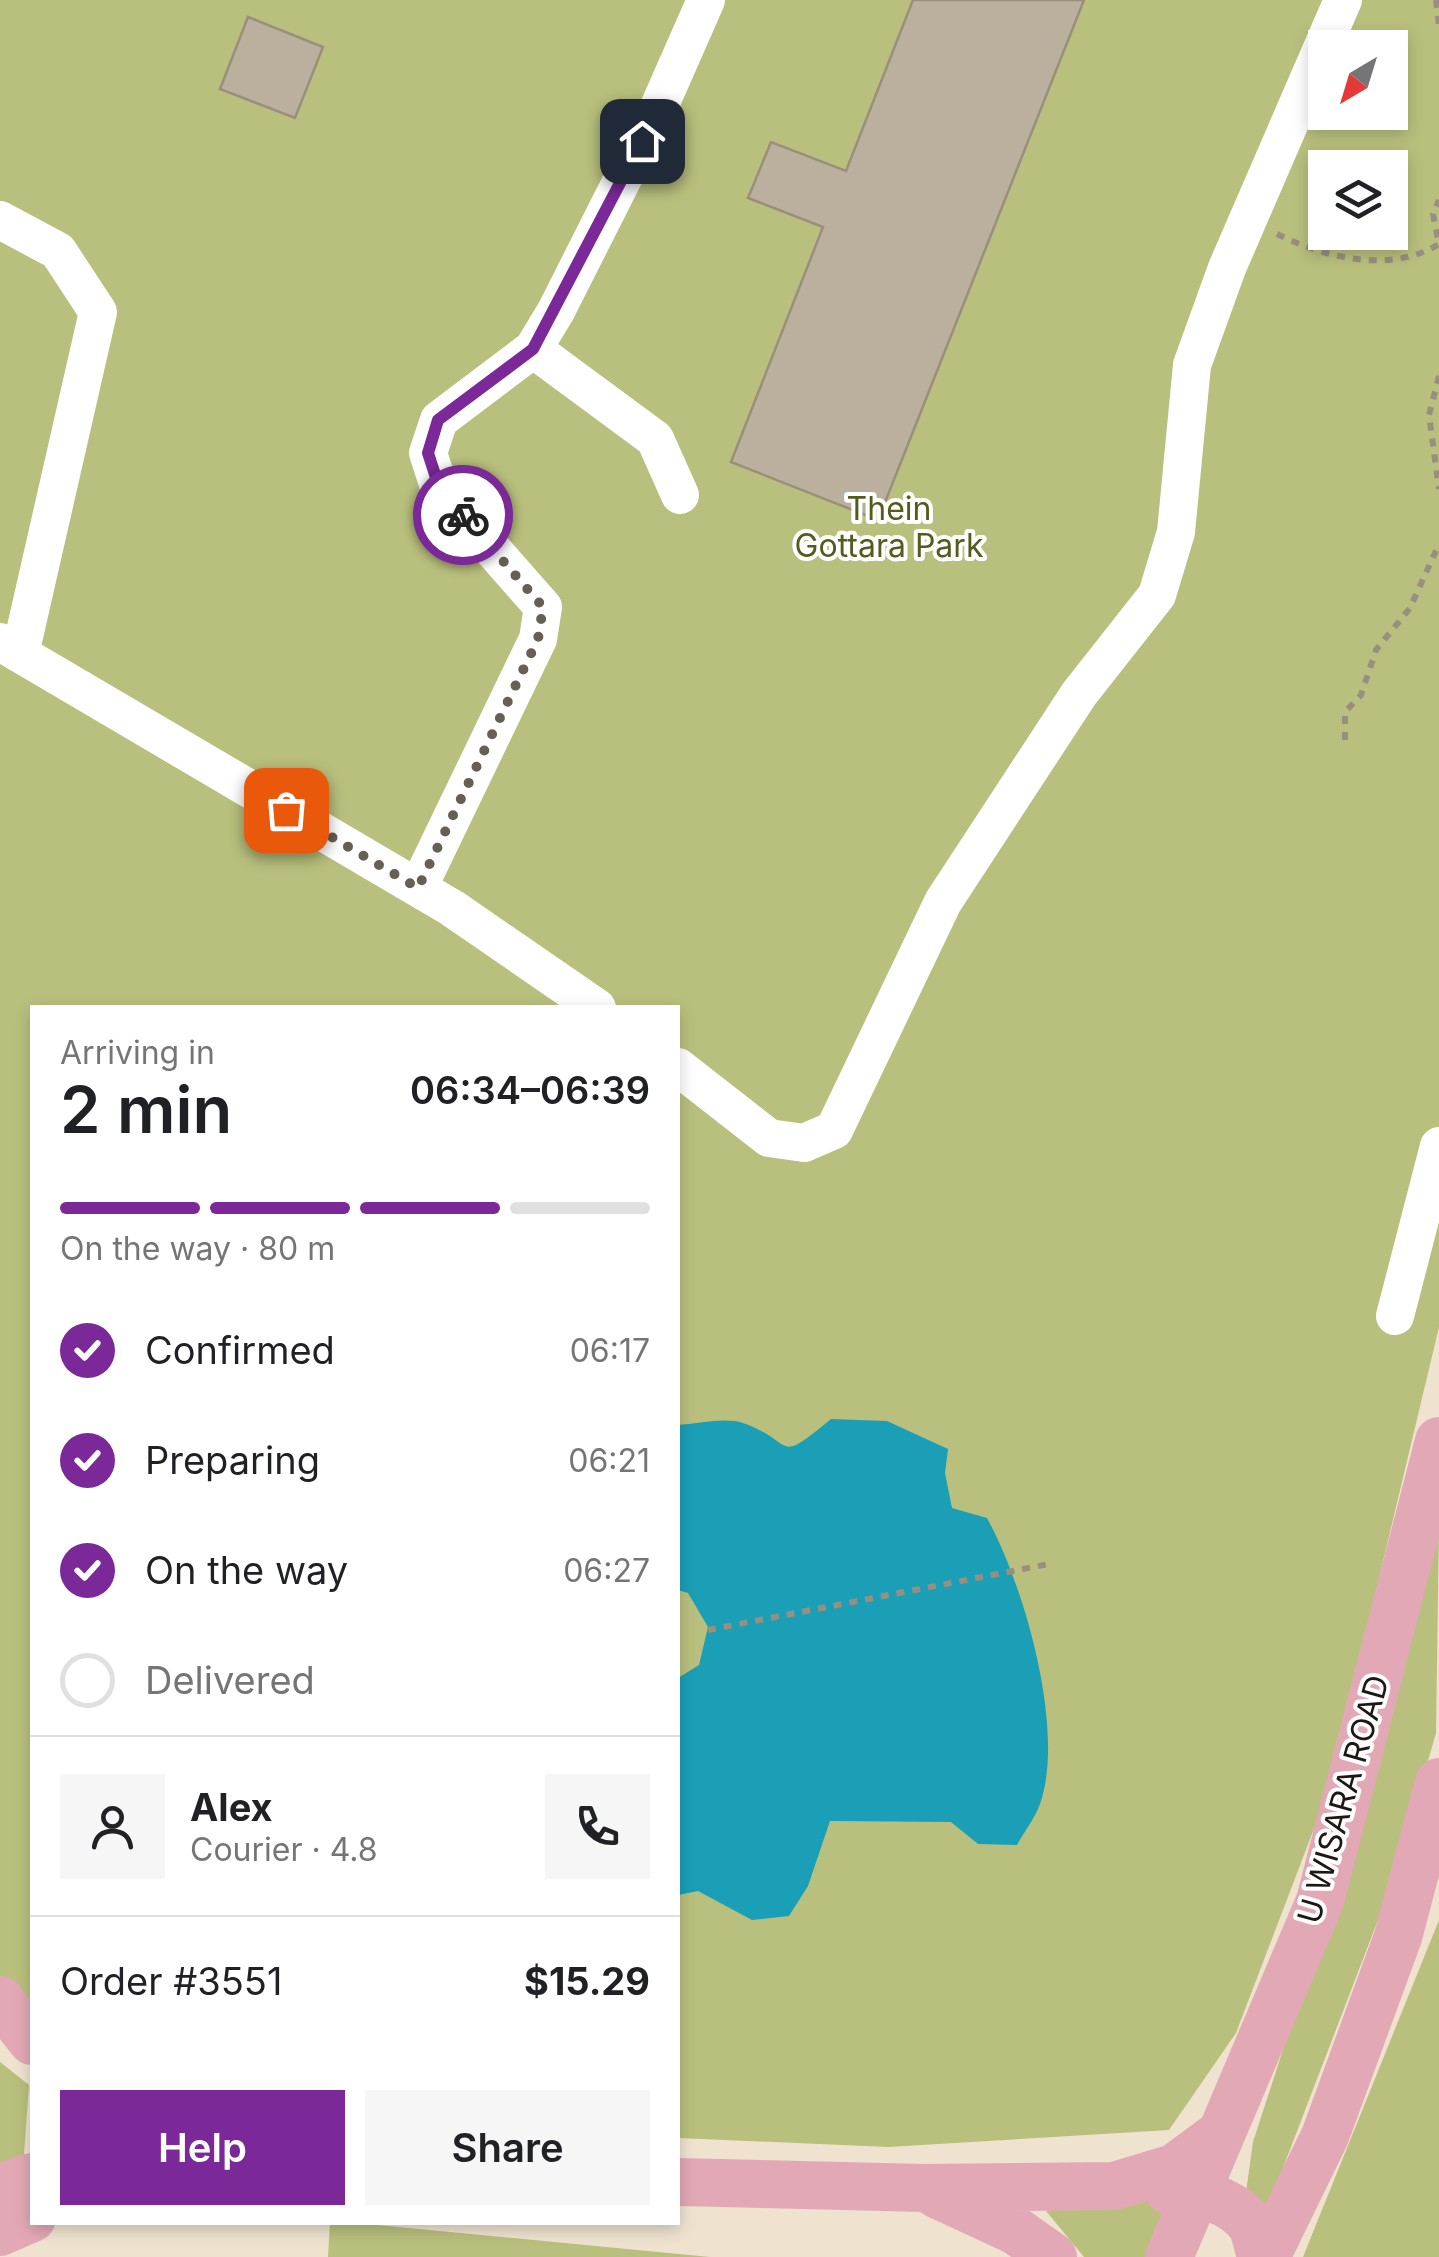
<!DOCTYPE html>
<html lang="en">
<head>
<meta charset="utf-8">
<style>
  :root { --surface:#fff; --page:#f6f6f6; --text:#202124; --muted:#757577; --line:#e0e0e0; --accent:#7b2898 }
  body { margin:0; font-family:Inter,sans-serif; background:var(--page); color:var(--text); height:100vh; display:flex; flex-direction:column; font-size:38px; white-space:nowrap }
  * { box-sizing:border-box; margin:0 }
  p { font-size:32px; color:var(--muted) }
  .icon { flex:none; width:55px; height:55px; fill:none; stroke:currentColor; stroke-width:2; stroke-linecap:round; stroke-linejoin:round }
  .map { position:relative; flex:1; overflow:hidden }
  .drawer { position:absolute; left:30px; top:1005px; width:650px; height:1220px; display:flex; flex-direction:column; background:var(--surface); border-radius:0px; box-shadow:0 5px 15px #0003 }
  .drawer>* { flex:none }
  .needle { width:65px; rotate:218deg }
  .tools { position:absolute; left:1308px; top:30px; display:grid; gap:20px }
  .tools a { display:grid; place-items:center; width:100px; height:100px; border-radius:0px; background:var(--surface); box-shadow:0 5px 15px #0003; font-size:50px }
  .pin { position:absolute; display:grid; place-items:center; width:85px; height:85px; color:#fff; margin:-42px; border-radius:20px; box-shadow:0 5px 15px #0006 }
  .courier { position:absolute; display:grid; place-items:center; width:100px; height:100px; margin:-50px; border:8px solid #7b2898; border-radius:50%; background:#fff; color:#222; box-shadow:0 2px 12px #0007 }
  .headline em { font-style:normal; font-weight:600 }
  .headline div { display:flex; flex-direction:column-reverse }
  .headline { display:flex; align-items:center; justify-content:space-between; height:170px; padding:0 30px }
  h1 { font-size:65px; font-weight:600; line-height:75px }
  .bar { display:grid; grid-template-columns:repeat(4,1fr); gap:15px 10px; align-content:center; height:120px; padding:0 30px }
  .bar i { height:12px; border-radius:8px; background:var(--line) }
  .bar .on { background:var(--accent) }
  .bar p { grid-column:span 4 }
  .line { display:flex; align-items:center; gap:25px; padding:0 30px; border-top:2px solid var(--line) }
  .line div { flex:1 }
  .round { display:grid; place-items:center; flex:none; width:105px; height:105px; border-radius:0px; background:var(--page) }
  ol { padding:0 30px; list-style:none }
  li { display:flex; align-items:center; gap:30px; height:110px }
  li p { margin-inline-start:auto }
  li .icon { padding:10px; border-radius:50%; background:var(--accent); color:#fff; stroke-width:4 }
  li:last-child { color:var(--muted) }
  li i { width:55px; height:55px; border:5px solid var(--line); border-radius:50% }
  .cta { display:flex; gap:20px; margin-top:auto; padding:20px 30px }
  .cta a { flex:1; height:115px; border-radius:0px; background:var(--accent); color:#fff; font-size:40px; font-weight:600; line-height:115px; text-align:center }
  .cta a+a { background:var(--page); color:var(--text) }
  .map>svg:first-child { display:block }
  .green { fill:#b9c07d; fill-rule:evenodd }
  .water { fill:#1a9fb7 }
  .building { fill:#bbaf9d; stroke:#9a8e7d; stroke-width:2.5 }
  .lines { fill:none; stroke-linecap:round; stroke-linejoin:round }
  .path { stroke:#988f81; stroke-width:6; stroke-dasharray:8 8; stroke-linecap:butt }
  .minor { stroke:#fff; stroke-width:38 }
  .major { stroke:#e3a8b6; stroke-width:48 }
  .done { stroke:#665f54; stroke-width:10; stroke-dasharray:0 18 }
  .route { stroke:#7b2898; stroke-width:12 }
  .labels { text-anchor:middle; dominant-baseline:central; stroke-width:8; stroke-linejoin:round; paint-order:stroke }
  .park-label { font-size:32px; fill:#555a1d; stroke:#fff }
  .street-label { font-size:32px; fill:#1d1812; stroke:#fff }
</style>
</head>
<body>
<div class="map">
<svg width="1439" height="2257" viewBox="0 0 1439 2257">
  <rect width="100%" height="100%" fill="#efe3d0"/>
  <!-- green -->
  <path class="green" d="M0 0H1439V1327L1328 1792 1236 2033 1169 2130 888 2147 678 2138V1008H32V2017L0 1988ZM1325 48H1390V112H1325ZM1325 168H1390V232H1325Z
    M1439 1524 1436 1733 1396 1873 1268 2207 1246 2192 1253 2142 1390 1720Z
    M1439 1920V2257H1303Z
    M0 2062 29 2085 24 2155 0 2163Z
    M1138 2195 1172 2211 1155 2257H1084L1046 2211Z
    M330 2222 356 2223 710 2257H328Z"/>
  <!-- water -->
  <path class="water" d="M831 1419 887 1421 948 1449 945 1473 952 1508 987 1518C1024 1585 1066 1730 1040 1804 1035 1818 1024 1832 1017 1845L978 1844 951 1822 830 1821 808 1886 789 1916 752 1920 698 1891 678 1895V1678L699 1665 708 1627 688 1593 678 1590V1425C696 1424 726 1417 743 1423 797 1442 773 1467 831 1419Z"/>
  <!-- building -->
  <path class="building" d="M913 0H1084L878 520 731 462 823 227 748 198 771 142 846 171Z
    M248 17 323 47 295 118 220 89Z"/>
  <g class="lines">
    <!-- path -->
    <path class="path" d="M1436 0 1439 26
      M1277 234C1326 258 1390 274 1439 244L1433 214 1439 200
      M1439 376 1429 415 1439 489
      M1345 740V712L1361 695 1376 650 1410 608 1439 544
      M708 1630 1049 1564"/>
    <!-- minor -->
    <path class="minor" d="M0 220 58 251 98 312 20 654
      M533 349 655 439 680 495
      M0 642 452 908 597 1008
      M418 888 538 639 543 607 440 490 428 453 439 420 533 349 556 311 659 107 706 0
      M678 1067 769 1138 804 1143 834 1130 943 902 1079 694 1157 595 1176 532 1192 365 1227 268 1343 0
      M1395 1316 1439 1146"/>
    <!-- major -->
    <path class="major" d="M0 2000 32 2041
      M678 2182 923 2188 1114 2186 1174 2168 1220 2134
      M0 2187 32 2177
      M1168 2190C1196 2192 1233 2199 1251 2225 1256 2233 1258 2248 1261 2257
      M936 2194 1016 2231 1053 2257
      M0 2232 32 2218
      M1169 2257 1320 1901 1439 1441
      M1266 2257 1325 2136 1398 1937 1439 1782"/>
  </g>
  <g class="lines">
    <!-- done -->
    <path class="done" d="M286 810 418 888 538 639 543 607 463 515"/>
    <!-- route -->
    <path class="route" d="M463 515 440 490 428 453 438 420 533 349 642 141"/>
  </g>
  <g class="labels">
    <!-- park labels -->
    <g class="park-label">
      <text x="889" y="508">Thein<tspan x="889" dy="37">Gottara Park</tspan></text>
    </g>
    <!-- street labels -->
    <g class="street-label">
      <text transform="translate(1343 1799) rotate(-74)">U WISARA ROAD</text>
    </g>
  </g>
</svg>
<div class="tools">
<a><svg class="needle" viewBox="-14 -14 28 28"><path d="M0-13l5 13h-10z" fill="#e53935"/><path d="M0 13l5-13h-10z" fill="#757577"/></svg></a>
<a><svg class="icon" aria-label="layers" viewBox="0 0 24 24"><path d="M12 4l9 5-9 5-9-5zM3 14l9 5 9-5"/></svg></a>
</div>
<div class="pin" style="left:286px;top:810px;background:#ea580c"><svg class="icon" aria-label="bag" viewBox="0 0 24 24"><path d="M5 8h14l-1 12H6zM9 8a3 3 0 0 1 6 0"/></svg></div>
<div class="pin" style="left:642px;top:141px;background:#1f2937"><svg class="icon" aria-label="home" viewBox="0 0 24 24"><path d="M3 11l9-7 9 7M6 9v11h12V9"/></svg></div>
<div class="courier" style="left:463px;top:515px"><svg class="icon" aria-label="bike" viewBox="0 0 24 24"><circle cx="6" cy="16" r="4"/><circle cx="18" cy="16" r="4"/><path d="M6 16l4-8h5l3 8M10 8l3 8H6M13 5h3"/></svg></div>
<section class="drawer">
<div class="headline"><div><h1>2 min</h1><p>Arriving in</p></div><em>06:34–06:39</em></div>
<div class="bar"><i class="on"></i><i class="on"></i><i class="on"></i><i></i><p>On the way · 80 m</p></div>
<ol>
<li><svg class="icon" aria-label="check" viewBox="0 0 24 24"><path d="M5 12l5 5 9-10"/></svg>Confirmed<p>06:17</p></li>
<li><svg class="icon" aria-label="check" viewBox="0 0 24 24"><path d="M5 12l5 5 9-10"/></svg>Preparing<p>06:21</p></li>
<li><svg class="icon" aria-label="check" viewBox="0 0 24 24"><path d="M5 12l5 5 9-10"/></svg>On the way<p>06:27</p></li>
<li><i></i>Delivered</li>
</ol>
<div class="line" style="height:180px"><a class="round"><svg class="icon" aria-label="person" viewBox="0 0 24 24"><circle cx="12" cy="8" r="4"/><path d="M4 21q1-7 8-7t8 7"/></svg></a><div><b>Alex</b><p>Courier · 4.8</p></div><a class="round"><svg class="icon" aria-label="phone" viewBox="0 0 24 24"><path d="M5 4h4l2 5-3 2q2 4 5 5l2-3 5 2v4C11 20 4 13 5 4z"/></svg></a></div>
<div class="line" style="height:130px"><div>Order #3551</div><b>$15.29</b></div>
<div class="cta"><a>Help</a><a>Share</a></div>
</section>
</div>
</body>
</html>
